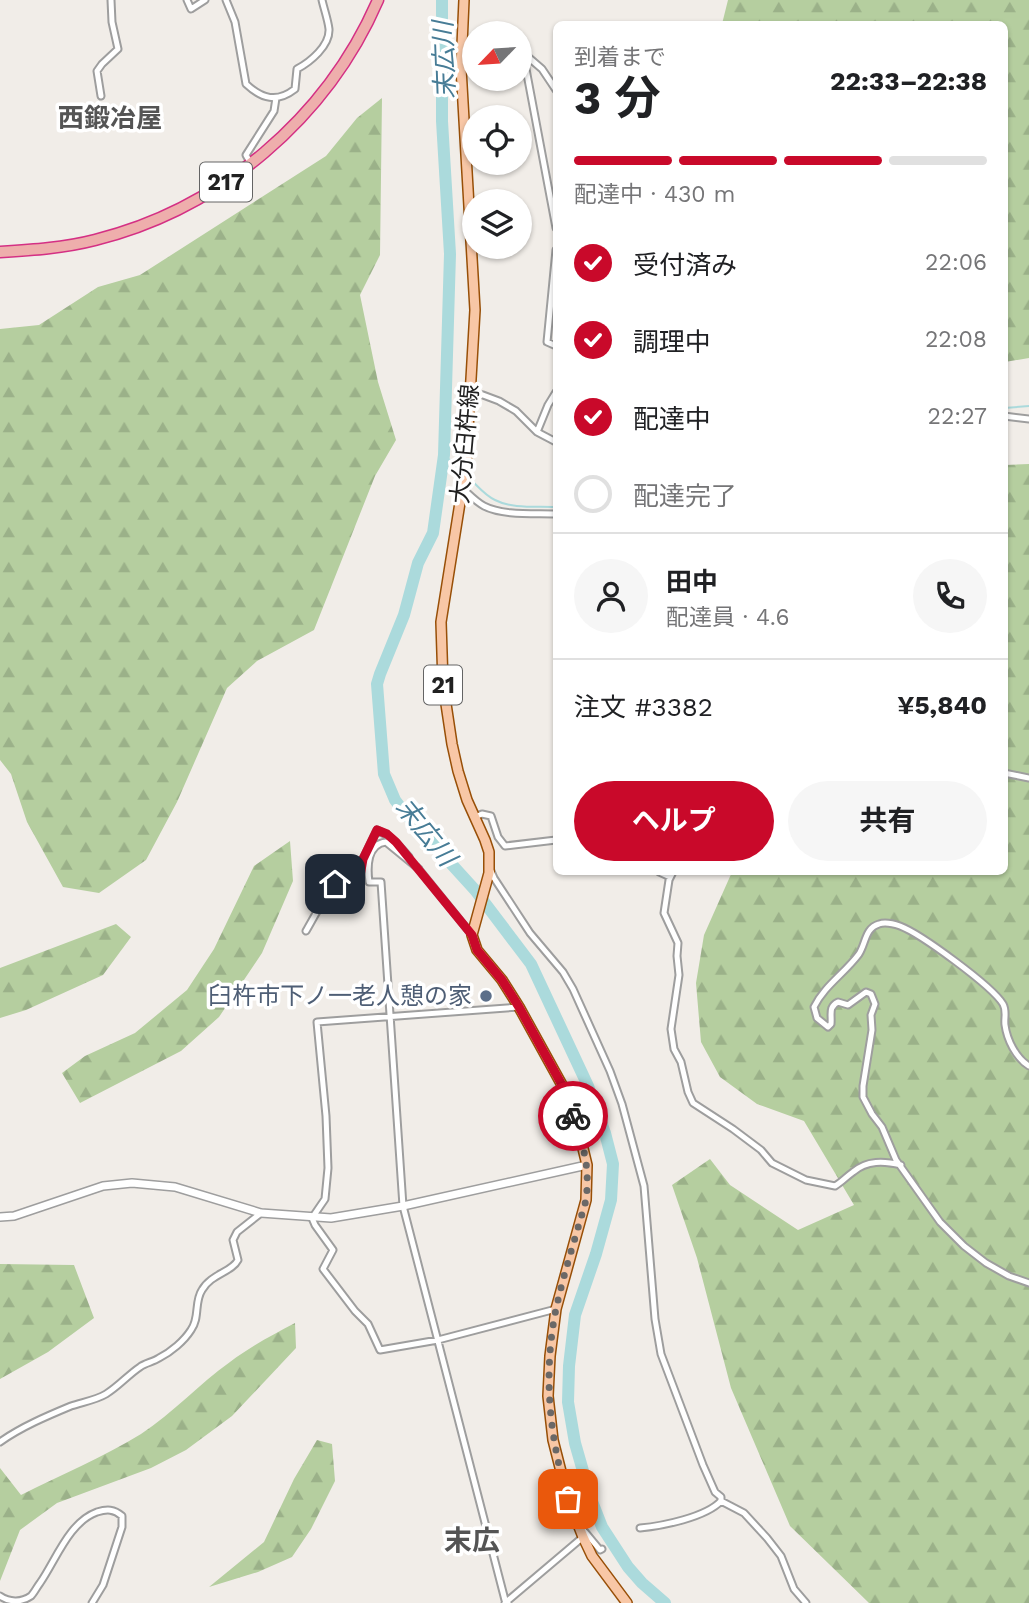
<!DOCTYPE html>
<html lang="ja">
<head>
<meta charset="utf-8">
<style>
  :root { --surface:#fff; --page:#f6f6f6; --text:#202124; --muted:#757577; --line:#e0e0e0; --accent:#c9092a }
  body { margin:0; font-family:"Work Sans","Noto Sans JP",sans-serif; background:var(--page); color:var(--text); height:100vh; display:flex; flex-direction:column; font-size:26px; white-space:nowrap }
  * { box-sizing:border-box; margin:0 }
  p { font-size:23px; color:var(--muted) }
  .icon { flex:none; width:38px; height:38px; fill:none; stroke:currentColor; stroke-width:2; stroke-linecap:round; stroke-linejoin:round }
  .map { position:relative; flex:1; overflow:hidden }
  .details { position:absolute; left:553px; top:21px; width:455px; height:854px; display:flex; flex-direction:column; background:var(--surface); border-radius:10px; box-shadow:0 2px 5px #0004 }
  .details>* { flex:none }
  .needle { width:46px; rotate:245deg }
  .tools { position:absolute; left:462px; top:21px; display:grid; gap:14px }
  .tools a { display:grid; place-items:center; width:70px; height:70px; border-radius:50%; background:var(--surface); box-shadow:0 2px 5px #0004; font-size:35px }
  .pin { position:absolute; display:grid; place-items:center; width:60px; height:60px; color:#fff; margin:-30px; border-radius:14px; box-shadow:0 4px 10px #0006 }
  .courier { position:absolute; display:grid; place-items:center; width:70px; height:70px; margin:-35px; border:5px solid #c9092a; border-radius:50%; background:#fff; color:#222; box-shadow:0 2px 9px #0007 }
  .summary em { font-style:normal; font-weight:700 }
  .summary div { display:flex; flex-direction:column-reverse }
  .summary { display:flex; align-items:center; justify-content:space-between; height:119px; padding:0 21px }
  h1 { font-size:46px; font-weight:700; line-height:52px }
  .bar { display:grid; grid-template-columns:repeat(4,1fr); gap:10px 7px; align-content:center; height:84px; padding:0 21px }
  .bar i { height:9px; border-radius:5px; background:var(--line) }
  .bar .current { background:var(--accent) }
  .bar p { grid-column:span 4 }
  .line { display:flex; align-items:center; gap:18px; padding:0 21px; border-top:2px solid var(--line) }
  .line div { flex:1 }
  .round { display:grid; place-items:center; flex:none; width:74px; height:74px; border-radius:37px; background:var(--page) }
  ol { padding:0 21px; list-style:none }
  li { display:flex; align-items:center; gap:21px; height:77px }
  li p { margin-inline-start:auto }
  li .icon { padding:7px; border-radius:50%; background:var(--accent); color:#fff; stroke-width:4 }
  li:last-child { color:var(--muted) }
  li i { width:38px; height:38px; border:4px solid var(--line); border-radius:50% }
  .button { display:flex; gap:14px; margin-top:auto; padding:14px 21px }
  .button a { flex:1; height:80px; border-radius:42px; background:var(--accent); color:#fff; font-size:28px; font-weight:700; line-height:80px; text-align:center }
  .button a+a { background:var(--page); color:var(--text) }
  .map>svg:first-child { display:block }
  .forest { fill:url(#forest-firs) }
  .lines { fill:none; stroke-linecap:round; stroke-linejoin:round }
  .stream { stroke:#abdadc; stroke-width:2 }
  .river { stroke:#abdadc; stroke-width:12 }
  .minor-casing { stroke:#9e9e9e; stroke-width:9 }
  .tertiary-casing { stroke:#9e9e9e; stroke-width:10 }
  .primary-casing { stroke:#984f07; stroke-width:12 }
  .trunk-casing { stroke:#d43084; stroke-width:13 }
  .minor { stroke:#fff; stroke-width:5 }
  .tertiary { stroke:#fff; stroke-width:7 }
  .primary { stroke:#f8c7a6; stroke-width:9 }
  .trunk { stroke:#eeaeac; stroke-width:10 }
  .done { stroke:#6a6867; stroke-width:7; stroke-dasharray:0 12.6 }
  .route { stroke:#c9092a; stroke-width:9 }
  .service-dot { fill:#5c6f8a; stroke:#fff; stroke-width:2.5 }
  .labels { text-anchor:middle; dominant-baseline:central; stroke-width:7; stroke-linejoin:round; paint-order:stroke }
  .shield { fill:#fff; stroke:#646464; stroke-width:2 }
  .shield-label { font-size:23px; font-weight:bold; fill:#212121 }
  .street-label { font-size:24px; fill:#212121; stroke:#fff }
  .service-label { font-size:24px; fill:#4e5e75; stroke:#fff; text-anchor:end }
  .water-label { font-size:26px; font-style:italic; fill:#477c96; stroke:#fff }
  .neighbourhood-label { font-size:26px; font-weight:bold; fill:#545454; stroke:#fff }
  .quarter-label { font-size:28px; font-weight:bold; fill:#545454; stroke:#fff }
</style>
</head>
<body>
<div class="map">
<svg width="1029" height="1603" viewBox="0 0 1029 1603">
  <defs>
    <pattern id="forest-firs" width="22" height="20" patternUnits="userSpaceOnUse" patternTransform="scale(1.75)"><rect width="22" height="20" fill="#b5ce9f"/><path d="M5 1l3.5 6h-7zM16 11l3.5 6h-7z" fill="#9bb189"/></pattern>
  </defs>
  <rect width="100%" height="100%" fill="#f1ede8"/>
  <!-- forest -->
  <path class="forest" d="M728 0H1029V358L1005 362 1004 24H722Z
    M382 98 380 255 360 295 378 382 396 440 375 476 314 630 257 661 227 688 177 802 146 860 99 893 63 887 27 822 11 774 0 760V329L39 325 98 287 140 275 326 156 357 118Z
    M1029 464V1603H869L790 1526 731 1388 697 1258 672 1185 710 1159 730 1185 798 1230 854 1205 804 1121 757 1104 720 1077 701 1042 696 983 704 935 732 872H1004V764L1006 762 1004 761 1005 465Z
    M290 841 293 881 262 953 219 1017 181 1051 80 1103 62 1073 85 1056 135 1033 187 990 214 949 254 866Z
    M116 924 131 937 103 975 26 1010 0 1018V968Z
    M0 1264 74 1265 94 1318 48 1352 0 1379Z
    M295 1323 296 1348 232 1416 186 1450 151 1468 57 1503 20 1530 0 1581V1468L21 1495C61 1475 103 1457 141 1434 173 1413 199 1384 230 1362 250 1347 272 1335 295 1323Z
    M317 1440 332 1444 335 1481 311 1529 292 1557 258 1572 209 1587 264 1542 294 1479Z"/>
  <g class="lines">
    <!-- stream -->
    <path class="stream" d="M1004 408 1029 406
      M444 455 462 471
      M469 478C477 485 484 495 495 500 512 509 537 506 556 507"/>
    <!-- river -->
    <path class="river" d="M442 0V121L450 254 444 455 433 533 418 563 404 615 380 674 377 684 384 774 395 800 404 812 475 890 531 964 588 1086 605 1133 613 1164 611 1200 596 1254 575 1315 569 1366 568 1402 575 1443 591 1499 602 1527 628 1567 642 1583 665 1603"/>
    <!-- minor casing -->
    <g class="minor-casing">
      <path id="minor" d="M187 0 191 9 205 0
        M226 0 235 22 246 84C262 99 277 103 295 89L297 69C310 62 330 46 329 29 328 20 324 9 322 0
        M520 50 542 69 556 90
        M523 53 556 228
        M461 62 468 64 474 63
        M101 96 97 71 102 64 118 49 112 22 111 0
        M251 164 246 155 274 111 276 98
        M556 250 547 342 556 346
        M470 393 483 395 499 401 516 411 537 432 556 442
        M1004 416 1029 419
        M537 432 548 405 556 392
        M462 488C469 494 476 502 484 506 503 516 536 513 556 514
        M1004 773 1029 778
        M475 817 482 814 491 816 498 837 505 846 556 840
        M417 867 472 935
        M419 869 386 842C367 844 367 867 369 882H381L403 1206 505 1600 508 1603
        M491 871 494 878 530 933 563 972 573 989 610 1071 622 1104 644 1186 655 1319 661 1354 703 1465 715 1492 721 1497V1501L744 1513 767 1538 781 1556 794 1589 806 1603
        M659 872 670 877
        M673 872 669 880 664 913 678 943 677 956 679 975 671 1029 674 1049 681 1062 688 1092 693 1103 733 1129 761 1150 772 1163 806 1180 835 1186C842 1182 846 1177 853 1172 867 1160 884 1161 901 1165
        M306 931C318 910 330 886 349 869L353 871 355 884 359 882 363 859 377 830C391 836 399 845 409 857
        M519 1007 317 1022 326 1116 328 1168 325 1199 312 1218 315 1225 333 1250 323 1269 355 1311 368 1324 380 1350 438 1340 556 1309
        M1029 1066C1016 1058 1007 1040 1005 1025 1004 1018 1007 1011 1003 1004 992 986 921 934 900 926 894 924 885 922 879 924 865 928 866 943 859 954 845 973 824 986 814 1007L817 1018 828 1027 831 1024C832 1014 828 1007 838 1002L848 1005 866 992 871 994 875 1004 871 1015 872 1030 863 1086V1097L872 1114 882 1127 896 1160 940 1222 964 1246 986 1263 1009 1276 1029 1283
        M0 1442C21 1427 47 1416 71 1406 83 1402 96 1400 106 1394 119 1386 128 1375 140 1367 145 1363 153 1362 159 1358 171 1352 184 1341 191 1330 200 1318 194 1302 202 1290 211 1274 232 1272 238 1260L233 1240 237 1232 261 1213
        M581 1527 600 1550 602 1549
        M640 1528C663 1526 706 1517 721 1501
        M0 1596C9 1602 21 1603 31 1596 34 1593 37 1587 40 1583 56 1560 69 1522 97 1512 107 1509 114 1509 122 1516V1527L103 1585 92 1603
        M505 1603 583 1537"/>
    </g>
    <!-- tertiary casing -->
    <g class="tertiary-casing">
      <path id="tertiary" d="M0 1217 14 1216 103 1186 132 1183 175 1187 261 1213 331 1218 403 1206 587 1165"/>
    </g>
    <!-- primary casing -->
    <g class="primary-casing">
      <path id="primary" d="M464 0 461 68 475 310 466 465 441 622 443 684 452 744 458 771 467 800 485 840 489 852V873L472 935 477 950 502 980 519 1007 562 1085 579 1132 587 1165 586 1200 556 1309 550 1356 548 1396 553 1440 568 1499 583 1537 592 1556 627 1603"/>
    </g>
    <!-- trunk casing -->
    <g class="trunk-casing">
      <path id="trunk" d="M0 252C32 250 64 248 95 240 220 209 327 118 378 0"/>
    </g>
    <!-- minor -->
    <use href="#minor" class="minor"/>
    <!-- tertiary -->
    <use href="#tertiary" class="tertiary"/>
    <!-- primary -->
    <use href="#primary" class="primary"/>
    <!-- trunk -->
    <use href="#trunk" class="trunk"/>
  </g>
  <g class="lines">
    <!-- done -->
    <path class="done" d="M568 1499C549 1436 543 1373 556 1309 564 1272 576 1236 586 1200 590 1168 584 1146 573 1116"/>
    <!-- route -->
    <path class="route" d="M335 884 349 869 353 871 355 884 359 882 363 859 377 830 387 834 396 842 472 935 477 950 502 980 519 1007 562 1085 573 1116"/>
  </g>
  <!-- markers -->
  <circle class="service-dot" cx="486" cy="996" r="7"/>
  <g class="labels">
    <!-- shield labels -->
    <g class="shield">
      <rect x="200" y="162.5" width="52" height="39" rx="5"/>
      <rect x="424" y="665.5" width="38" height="39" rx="5"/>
    </g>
    <g class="shield-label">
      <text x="226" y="182">217</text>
      <text x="443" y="685">21</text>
    </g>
    <!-- street labels -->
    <g class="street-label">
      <text transform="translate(465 444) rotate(-85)">大分臼杵線</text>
    </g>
    <!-- service labels -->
    <g class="service-label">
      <text x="472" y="996">臼杵市下ノ一老人憩の家</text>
    </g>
    <!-- water labels -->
    <g class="water-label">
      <text transform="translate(444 60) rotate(-92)">末広川</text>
      <text transform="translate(426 832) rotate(51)">末広川</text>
    </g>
    <!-- neighbourhood labels -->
    <g class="neighbourhood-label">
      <text x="110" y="118">西鍛冶屋</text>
    </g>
    <!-- quarter labels -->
    <g class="quarter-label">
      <text x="472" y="1540">末広</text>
    </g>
  </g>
</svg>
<div class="tools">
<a><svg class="needle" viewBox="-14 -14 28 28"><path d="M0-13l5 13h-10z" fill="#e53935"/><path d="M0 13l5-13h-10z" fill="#757577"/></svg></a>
<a><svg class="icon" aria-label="locate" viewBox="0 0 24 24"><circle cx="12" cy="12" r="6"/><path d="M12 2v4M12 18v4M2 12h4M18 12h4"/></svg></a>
<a><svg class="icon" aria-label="layers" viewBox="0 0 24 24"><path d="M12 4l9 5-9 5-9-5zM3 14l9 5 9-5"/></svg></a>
</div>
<div class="pin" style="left:568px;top:1499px;background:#ea580c"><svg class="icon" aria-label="bag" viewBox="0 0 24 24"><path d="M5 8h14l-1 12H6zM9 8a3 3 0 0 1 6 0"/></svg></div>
<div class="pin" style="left:335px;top:884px;background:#1f2937"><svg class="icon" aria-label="home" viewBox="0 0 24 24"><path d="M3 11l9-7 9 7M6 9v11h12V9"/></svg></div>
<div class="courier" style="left:573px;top:1116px"><svg class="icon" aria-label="bike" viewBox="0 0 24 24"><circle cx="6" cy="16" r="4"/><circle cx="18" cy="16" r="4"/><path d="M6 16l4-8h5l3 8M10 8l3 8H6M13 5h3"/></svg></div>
<section class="details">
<div class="summary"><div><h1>3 分</h1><p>到着まで</p></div><em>22:33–22:38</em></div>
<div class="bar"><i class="current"></i><i class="current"></i><i class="current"></i><i></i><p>配達中 · 430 m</p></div>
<ol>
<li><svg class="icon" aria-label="check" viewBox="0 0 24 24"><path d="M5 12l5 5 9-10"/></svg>受付済み<p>22:06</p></li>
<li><svg class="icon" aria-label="check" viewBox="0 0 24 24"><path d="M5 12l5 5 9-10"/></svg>調理中<p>22:08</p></li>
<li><svg class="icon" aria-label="check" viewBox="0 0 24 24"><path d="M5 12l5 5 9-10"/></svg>配達中<p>22:27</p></li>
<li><i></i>配達完了</li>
</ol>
<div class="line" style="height:126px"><a class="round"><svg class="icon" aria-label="person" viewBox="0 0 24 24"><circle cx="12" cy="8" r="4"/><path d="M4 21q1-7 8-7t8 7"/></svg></a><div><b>田中</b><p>配達員 · 4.6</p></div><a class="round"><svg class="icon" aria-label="phone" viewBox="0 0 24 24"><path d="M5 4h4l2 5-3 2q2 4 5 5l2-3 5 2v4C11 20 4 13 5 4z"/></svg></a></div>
<div class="line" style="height:91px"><div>注文 #3382</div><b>¥5,840</b></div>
<div class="button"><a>ヘルプ</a><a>共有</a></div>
</section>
</div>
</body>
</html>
